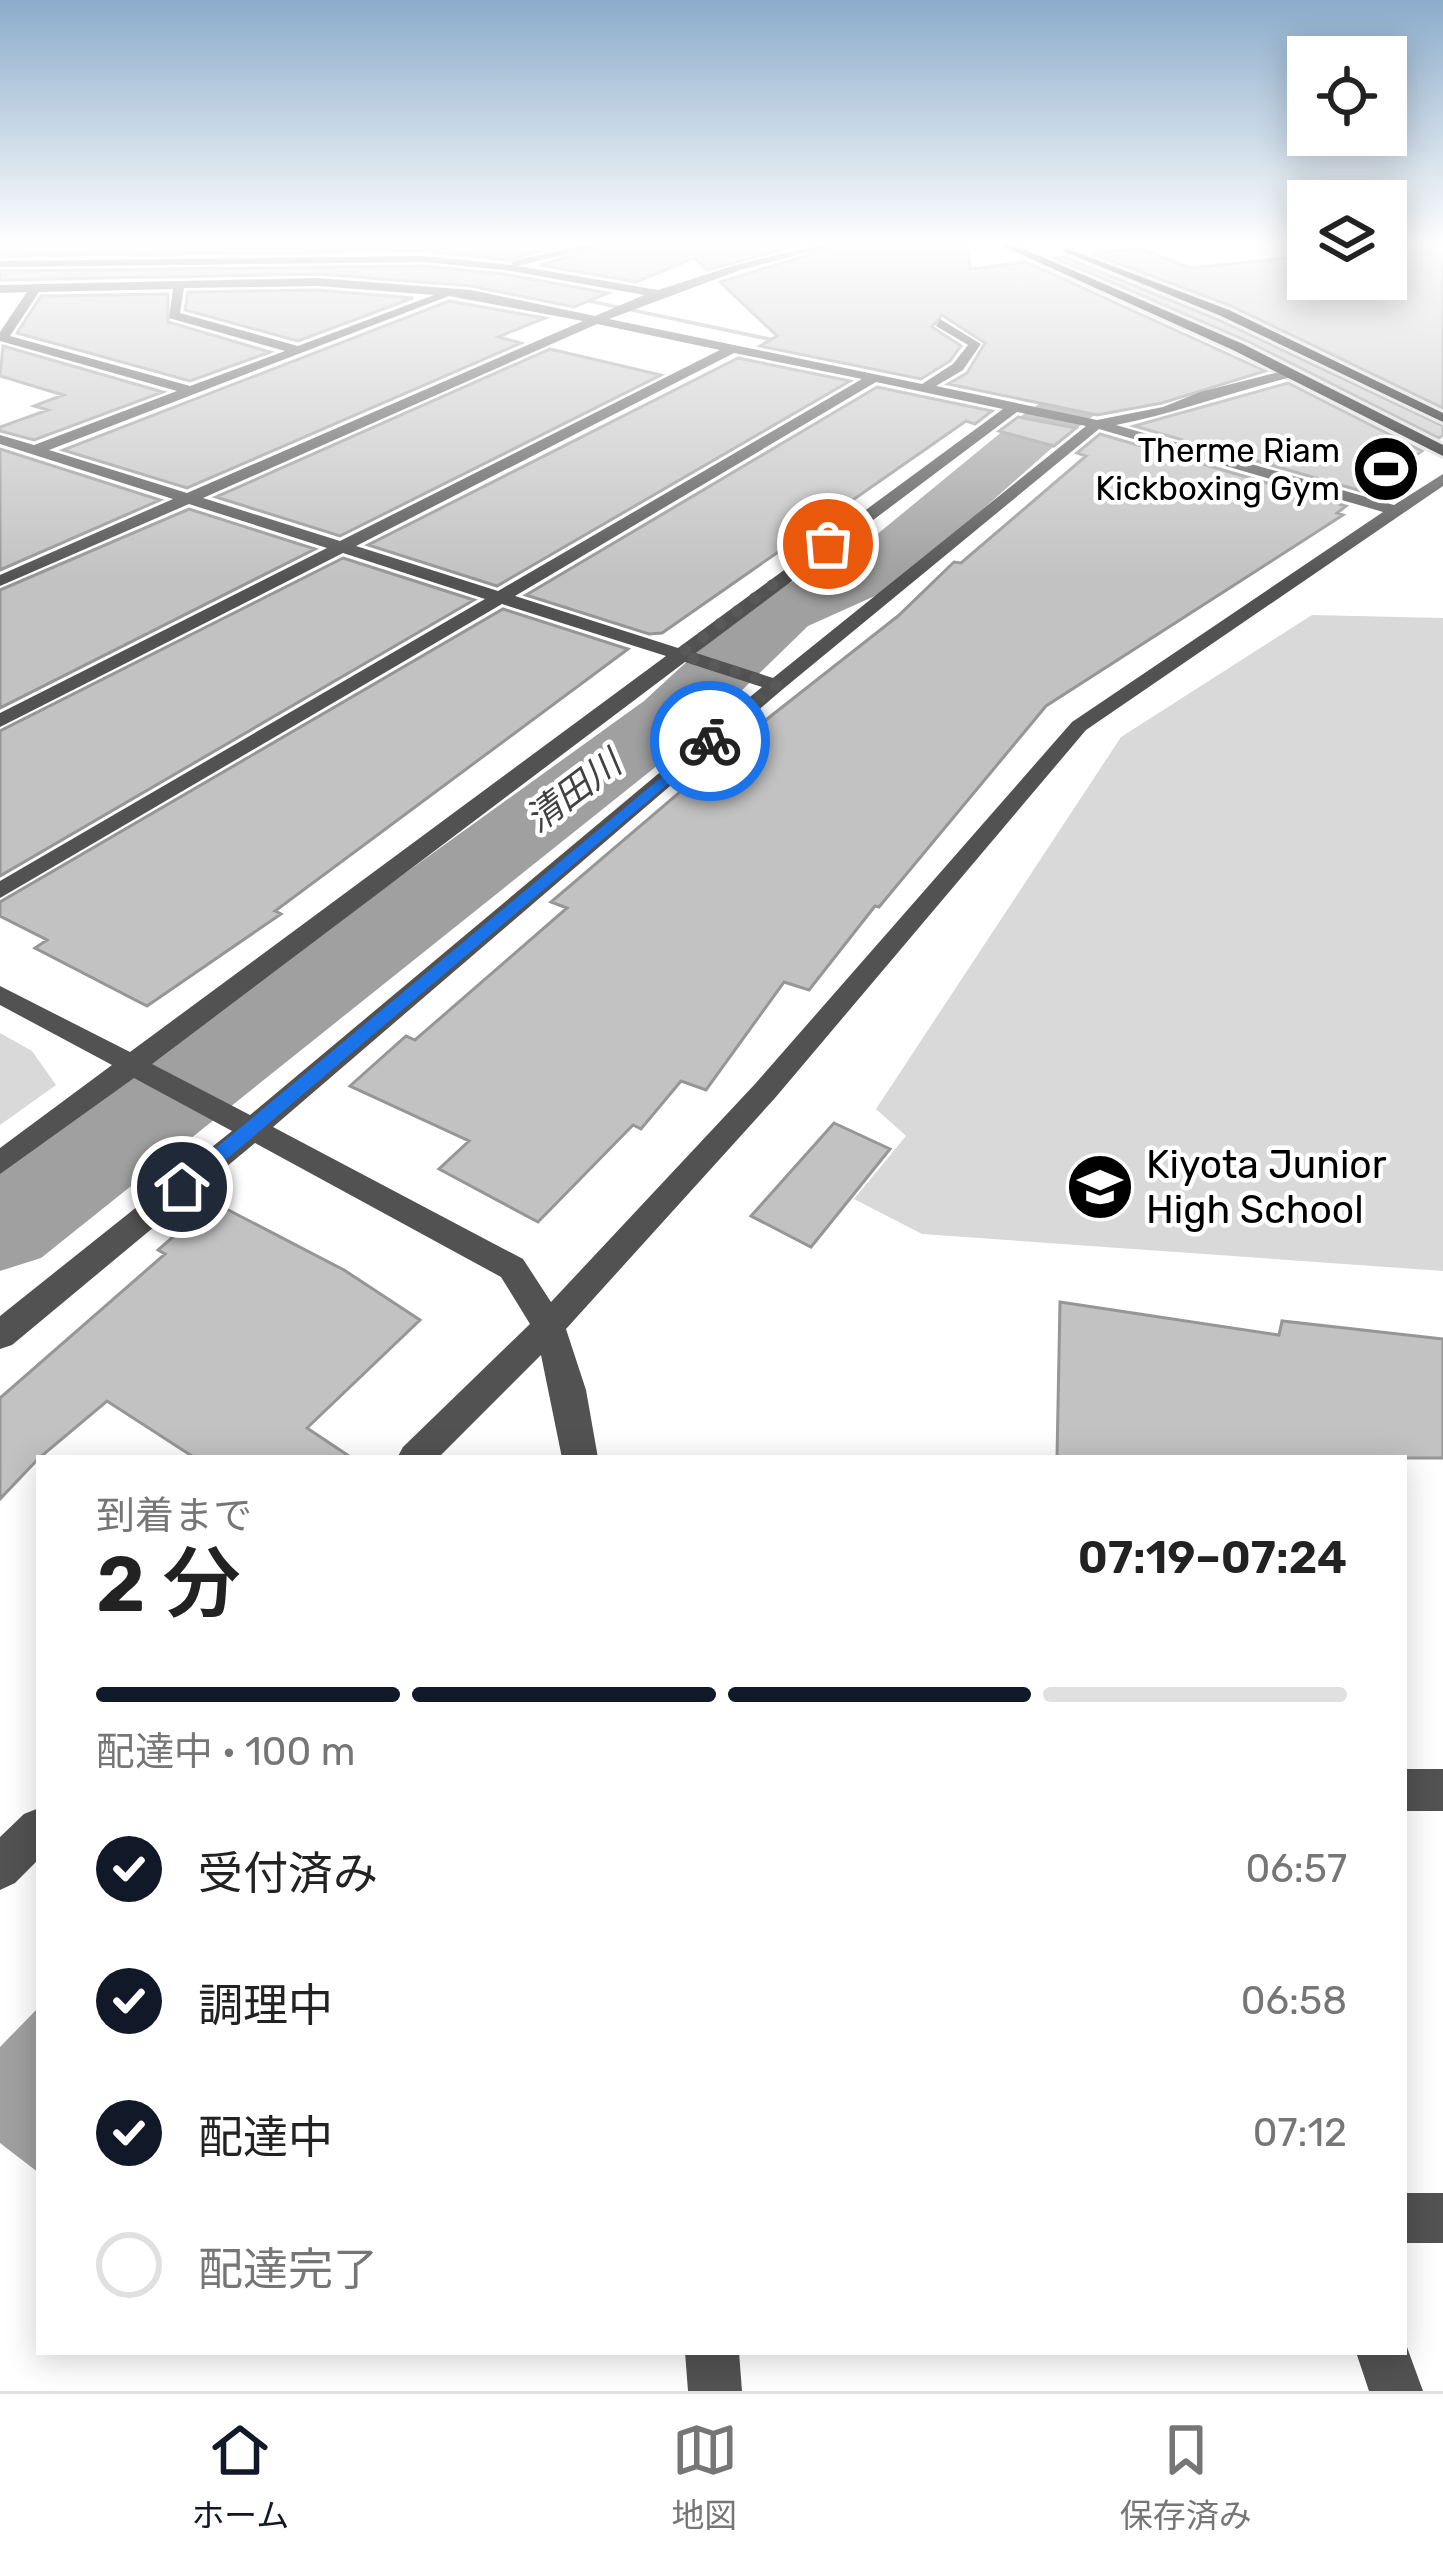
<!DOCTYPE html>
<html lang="ja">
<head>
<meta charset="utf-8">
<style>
  :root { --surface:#fff; --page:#f6f6f6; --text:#222; --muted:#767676; --line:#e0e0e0; --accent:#111827 }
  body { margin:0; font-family:Rubik,"Noto Sans JP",sans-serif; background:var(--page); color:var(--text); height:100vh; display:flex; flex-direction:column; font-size:45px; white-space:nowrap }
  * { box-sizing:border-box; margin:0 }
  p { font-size:39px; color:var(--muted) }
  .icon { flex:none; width:66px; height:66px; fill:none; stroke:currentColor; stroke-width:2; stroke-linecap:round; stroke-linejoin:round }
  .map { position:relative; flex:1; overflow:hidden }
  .side { position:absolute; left:36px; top:1455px; width:1371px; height:900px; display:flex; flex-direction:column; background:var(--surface); border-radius:0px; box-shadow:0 6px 30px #0003 }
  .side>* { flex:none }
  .buttons { position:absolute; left:1287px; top:36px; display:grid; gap:24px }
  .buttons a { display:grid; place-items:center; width:120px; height:120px; border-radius:0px; background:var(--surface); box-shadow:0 6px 30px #0003; font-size:60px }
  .pin { position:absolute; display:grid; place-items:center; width:102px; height:102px; color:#fff; margin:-51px; border:6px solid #fff; border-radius:50%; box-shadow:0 3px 12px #0007 }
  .courier { position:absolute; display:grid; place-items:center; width:120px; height:120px; margin:-60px; border:9px solid #1a73e8; border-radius:50%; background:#fff; color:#222; box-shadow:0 3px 15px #0007 }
  .overview em { font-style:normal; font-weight:600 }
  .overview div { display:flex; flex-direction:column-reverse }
  .overview { display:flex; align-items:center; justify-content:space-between; height:204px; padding:0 60px }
  h1 { font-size:78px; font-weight:600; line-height:90px }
  .bar { display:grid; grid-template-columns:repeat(4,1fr); gap:18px 12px; align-content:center; height:144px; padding:0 60px }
  .bar i { height:15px; border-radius:9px; background:var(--line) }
  .bar .current { background:var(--accent) }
  .bar p { grid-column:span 4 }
  ol { padding:0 60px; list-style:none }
  li { display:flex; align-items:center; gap:36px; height:132px }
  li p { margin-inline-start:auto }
  li .icon { padding:12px; border-radius:50%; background:var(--accent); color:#fff; stroke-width:4 }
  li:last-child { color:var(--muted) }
  li i { width:66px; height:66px; border:6px solid var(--line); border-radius:50% }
  .tabs { display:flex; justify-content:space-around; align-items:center; height:168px; border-top:3px solid var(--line); background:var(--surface); font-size:33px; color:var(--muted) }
  .tabs a { display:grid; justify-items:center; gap:6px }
  .tabs .current { color:var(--accent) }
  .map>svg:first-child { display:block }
  .green { fill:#d9d9d9 }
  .water { fill:#a0a0a0 }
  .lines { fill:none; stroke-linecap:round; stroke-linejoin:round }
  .stream { fill:#a0a0a0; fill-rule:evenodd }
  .river { fill:#a0a0a0; fill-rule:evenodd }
  .building { fill:#c2c2c2; stroke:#969696; stroke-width:3 }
  .major-casing { stroke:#dbdbdb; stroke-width:6 }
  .minor { fill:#525252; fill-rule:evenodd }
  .major { fill:#000; fill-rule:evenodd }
  .route { fill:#1a73e8 }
  .done { stroke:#595959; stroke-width:12; stroke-dasharray:0 21.6 }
  .labels { text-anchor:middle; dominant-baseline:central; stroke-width:9; stroke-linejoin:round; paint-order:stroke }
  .far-poi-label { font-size:33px; fill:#000; stroke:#fff; text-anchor:end }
  .far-water-label { font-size:36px; font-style:italic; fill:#414141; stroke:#fff }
  .poi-label { font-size:39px; fill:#000; stroke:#fff; text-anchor:start }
</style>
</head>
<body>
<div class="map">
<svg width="1443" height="2391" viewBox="0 0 1443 2391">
  <rect width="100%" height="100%" fill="#fff"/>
  <!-- green -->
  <path class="green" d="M1312 615 1443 618V1271L922 1234 854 1199 906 1136 876 1109 1121 737Z
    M0 1033 32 1051 56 1085 0 1125Z"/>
  <!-- water -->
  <path class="water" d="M39 2007V2173L0 2143V2047Z"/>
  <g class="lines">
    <!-- stream -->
    <path class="stream" d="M564 294 792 342 796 344 792 346 567 298Z"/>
    <!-- river -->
    <path class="river" d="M1214 353 1232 357 1239 368 1232 379 1104 408 1061 440 895 587 808 626 698 733 41 1258 0 1271V1165L644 701 758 596 847 559 1021 416 1067 385Z"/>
  </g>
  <!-- building -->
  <path class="building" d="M126 244H567L508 260 423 251 0 256V247Z
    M610 244H803L707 270 694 258 636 282 540 265Z
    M843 244H968L970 269 1026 262 1265 371 1162 403 1097 415 948 384 967 373 985 343 942 315 932 327 961 346 950 361 921 379 760 346 777 336 720 282Z
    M1443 244V408L1231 306 1091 253 1143 249 1190 268 1308 256V279H1386V248Z
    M1064 257 1219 320 1443 426V435L1439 438 1245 340 1055 258Z
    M423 266 504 274 608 293 574 307 471 286 318 274 0 280V271Z
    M318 290 413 298 298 341 185 310 188 292Z
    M168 294V322L270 352 190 381 17 333 41 296Z
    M449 301 545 318 498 337 521 343 187 488 63 450Z
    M3 346 163 392 34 440 0 431V427L48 410 34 406 63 395 0 376Z
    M550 349 661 375 340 536 216 497Z
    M738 358 850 381 497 586 368 545Z
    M1288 383 1422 451 1365 492 1134 426Z
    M877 387 992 411 975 424 966 421 662 633 649 634 526 595Z
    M1018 417 1076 428 1054 446 999 431Z
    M1100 434 1346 506 1337 513 1343 515 1046 706 879 907 875 906 809 990 784 982 706 1090 681 1081 641 1129 633 1125 538 1222 439 1169 469 1141 350 1086 406 1036 415 1040 567 908 551 902 748 734 898 616 954 562 961 563 1086 456 1077 453Z
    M0 449 160 500 0 570Z
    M189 509 315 549 0 708V590Z
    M343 558 474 600 0 876V731Z
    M503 609 628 649 275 911 281 914 147 1006 35 948 47 940 0 916V902Z
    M834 1123 890 1149 811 1247 751 1216Z
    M213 1202 344 1270 420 1320 307 1428 352 1458H195L107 1401 39 1458 0 1499V1398L165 1254 158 1250Z
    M1060 1302 1279 1335 1282 1321 1443 1339V1458H1057Z"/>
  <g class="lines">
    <!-- major casing -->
    <g class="major-casing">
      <path id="major" d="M998 244H1012L1243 344 1443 445V456L1233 350Z
        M1065 248 1229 310 1443 413V422L1221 316 1065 252Z"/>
    </g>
    <!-- minor -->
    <path class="minor" d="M587 244H606L518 266 658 290 732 266 821 244H839L740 270 609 319 922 384 953 364 968 345 936 326 940 319 981 344 963 370 936 386 1097 420 1163 407 1200 392 1291 369 1296 376C1235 391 1177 413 1116 425L1394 505 1443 474V486L1086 730 775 1098 566 1329 586 1390 598 1458H562L541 1355 438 1458H397L403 1447 530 1324 501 1277 255 1143 12 1345 0 1349V1316L232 1131 134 1078 0 1174V1148L112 1065 0 1005V986L130 1052 666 656 502 604 0 898V881L485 599 343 553 0 727V713L327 548 189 504 0 586V575L173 499 0 444V435L34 445 177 391 0 341V332L27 292 0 293V285L318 278 471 290 595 316 644 295 505 270 423 262 0 267V261L423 256 512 265V261ZM318 286 434 295 298 346 180 313 184 288ZM173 289 169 318 285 351 190 386 10 336 39 292ZM449 296 583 321 187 493 49 450ZM597 324 720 350 340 541 203 498ZM734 353 862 379 498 591 356 546ZM876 382 1003 409 678 648 515 596ZM1017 412 1086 426 773 678 696 653ZM1099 429 1383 512 1072 722 755 1084 551 1302 523 1259 273 1127 783 689ZM685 662 762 687 250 1115 152 1064Z
      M1404 1769H1443V1811H1404Z
      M39 1808V1859L15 1883 0 1890V1837L24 1814Z
      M1404 2193H1443V2243H1404Z
      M1404 2339 1423 2391H1369L1356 2352H1404Z
      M685 2352H739L742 2391H688Z"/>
    <!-- major -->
    <use href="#major" class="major"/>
  </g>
  <!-- sky -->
  <linearGradient id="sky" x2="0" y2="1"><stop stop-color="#8baccb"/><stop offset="0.42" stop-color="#fff"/><stop offset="1" stop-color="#fff" stop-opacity="0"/></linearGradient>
  <rect width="1443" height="579" fill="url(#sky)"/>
  <!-- route -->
  <path class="route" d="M710 737 715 744 188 1192H175V1182Z"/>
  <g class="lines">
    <!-- done -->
    <path class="done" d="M710 741 776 685 680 654 828 544"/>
  </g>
  <!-- icons -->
  <defs>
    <g id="stadium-disc" transform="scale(3.45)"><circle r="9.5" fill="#000" stroke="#fff"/><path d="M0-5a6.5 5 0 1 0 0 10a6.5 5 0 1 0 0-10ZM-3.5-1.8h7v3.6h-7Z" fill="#fff"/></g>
    <g id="school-disc" transform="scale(3.45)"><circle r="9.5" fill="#000" stroke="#fff"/><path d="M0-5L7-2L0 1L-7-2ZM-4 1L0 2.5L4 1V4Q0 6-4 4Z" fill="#fff"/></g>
  </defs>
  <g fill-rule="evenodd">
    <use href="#stadium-disc" x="1386" y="469"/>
    <use href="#school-disc" x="1100" y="1187"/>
  </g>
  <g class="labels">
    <!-- far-poi labels -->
    <g class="far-poi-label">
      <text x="1340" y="450">Therme Riam<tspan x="1340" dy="38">Kickboxing Gym</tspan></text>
    </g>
    <!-- far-water labels -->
    <g class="far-water-label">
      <text transform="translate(573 791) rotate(-37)">清田川</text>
    </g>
    <!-- poi labels -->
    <g class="poi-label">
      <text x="1146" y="1165">Kiyota Junior<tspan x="1146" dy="45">High School</tspan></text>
    </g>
  </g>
</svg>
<div class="buttons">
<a><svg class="icon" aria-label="locate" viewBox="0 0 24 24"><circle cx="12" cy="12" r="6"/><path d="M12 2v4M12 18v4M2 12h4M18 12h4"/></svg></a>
<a><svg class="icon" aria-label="layers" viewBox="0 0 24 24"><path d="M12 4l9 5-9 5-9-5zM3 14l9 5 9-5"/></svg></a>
</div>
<div class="pin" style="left:828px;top:544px;background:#ea580c"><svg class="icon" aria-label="bag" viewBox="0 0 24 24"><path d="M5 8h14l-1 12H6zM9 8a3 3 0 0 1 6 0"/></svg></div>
<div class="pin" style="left:182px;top:1187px;background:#1f2937"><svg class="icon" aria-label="home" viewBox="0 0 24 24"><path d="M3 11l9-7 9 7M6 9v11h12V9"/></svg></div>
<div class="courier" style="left:710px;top:741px"><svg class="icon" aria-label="bike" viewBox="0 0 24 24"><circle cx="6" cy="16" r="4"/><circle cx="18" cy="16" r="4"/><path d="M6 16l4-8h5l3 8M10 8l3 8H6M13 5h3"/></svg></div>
<section class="side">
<div class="overview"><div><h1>2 分</h1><p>到着まで</p></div><em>07:19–07:24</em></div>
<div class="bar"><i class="current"></i><i class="current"></i><i class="current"></i><i></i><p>配達中 · 100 m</p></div>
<ol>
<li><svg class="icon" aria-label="check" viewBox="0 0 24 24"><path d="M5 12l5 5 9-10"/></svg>受付済み<p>06:57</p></li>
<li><svg class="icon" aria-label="check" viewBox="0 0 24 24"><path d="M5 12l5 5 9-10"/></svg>調理中<p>06:58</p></li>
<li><svg class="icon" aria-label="check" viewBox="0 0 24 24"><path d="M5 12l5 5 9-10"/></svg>配達中<p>07:12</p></li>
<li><i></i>配達完了</li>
</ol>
</section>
</div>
<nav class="tabs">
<a class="current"><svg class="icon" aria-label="home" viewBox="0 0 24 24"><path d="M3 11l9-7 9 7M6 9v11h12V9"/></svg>ホーム</a>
<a><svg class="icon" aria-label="map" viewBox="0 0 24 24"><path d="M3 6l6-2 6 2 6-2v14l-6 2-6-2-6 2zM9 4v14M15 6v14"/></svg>地図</a>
<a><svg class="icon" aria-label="saved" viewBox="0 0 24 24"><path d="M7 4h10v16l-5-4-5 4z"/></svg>保存済み</a>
</nav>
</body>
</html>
